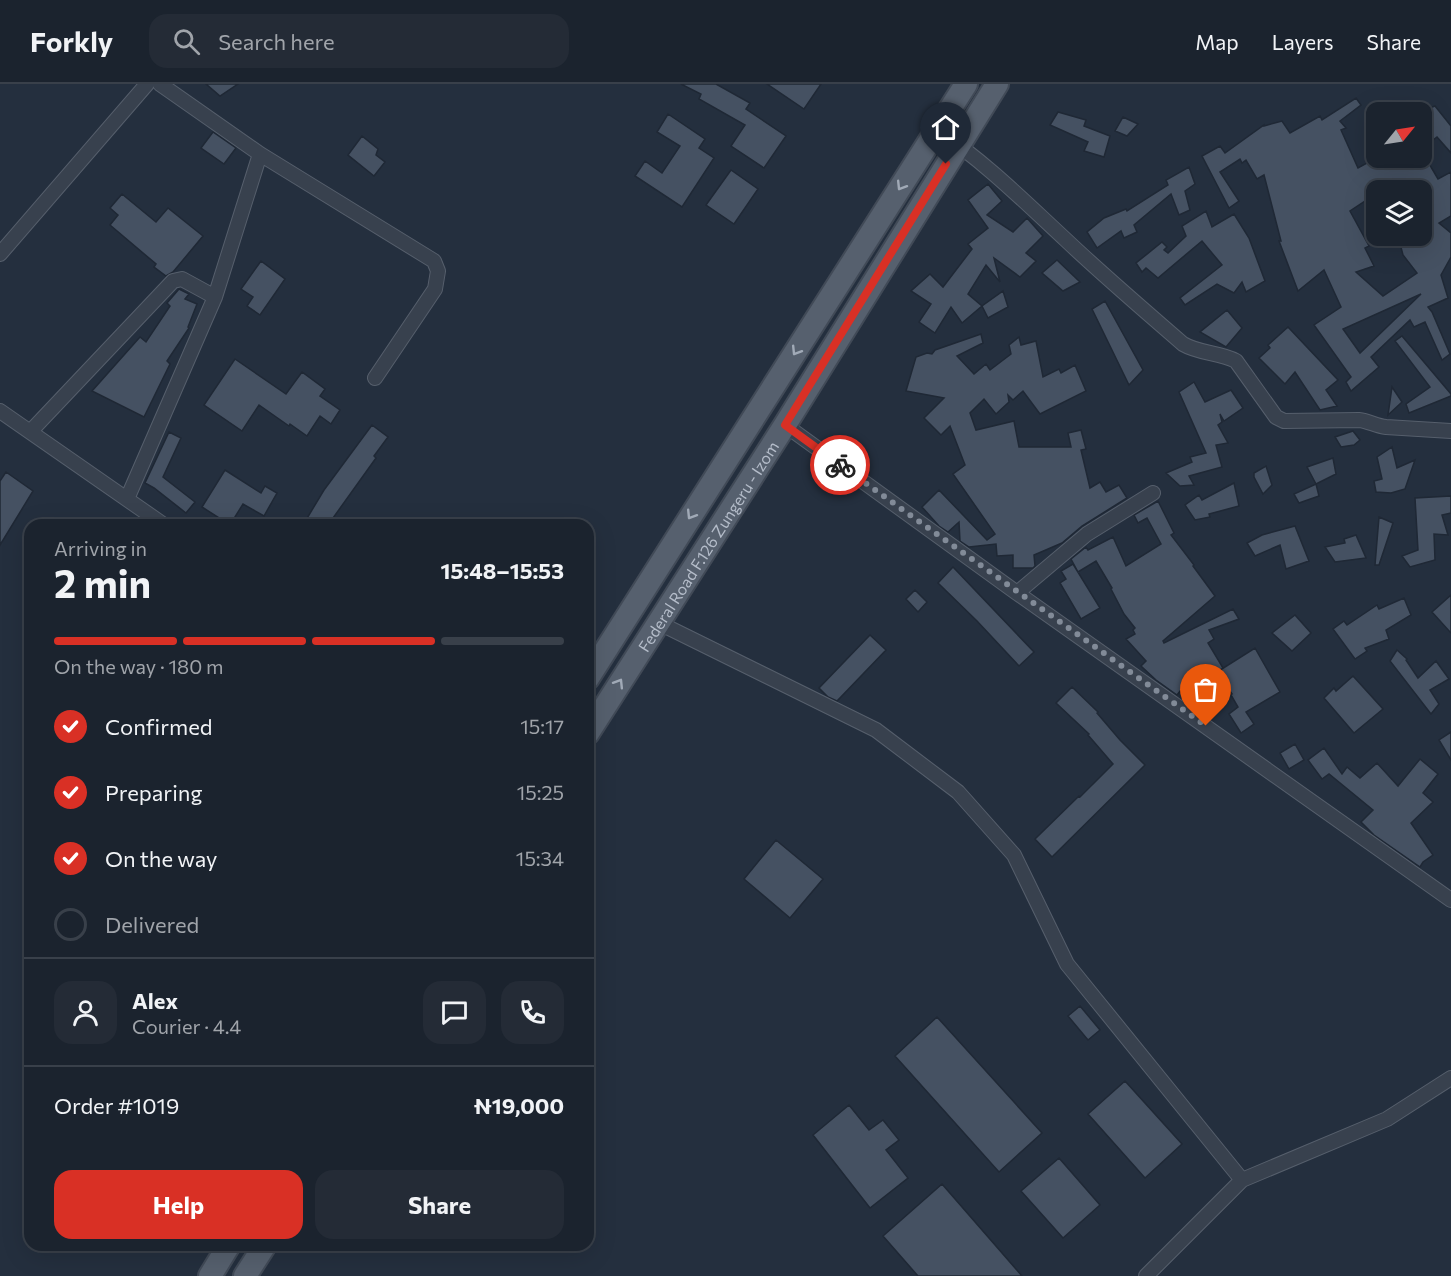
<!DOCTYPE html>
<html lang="en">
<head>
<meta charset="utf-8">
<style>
  :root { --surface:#1b232e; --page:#242b36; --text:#f1f3f6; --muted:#a0a4aa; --line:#39404a; --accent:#d93025 }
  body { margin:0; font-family:Commissioner,sans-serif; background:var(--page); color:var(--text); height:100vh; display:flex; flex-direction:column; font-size:22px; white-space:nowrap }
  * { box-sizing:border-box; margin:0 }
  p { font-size:20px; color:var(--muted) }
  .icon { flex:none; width:33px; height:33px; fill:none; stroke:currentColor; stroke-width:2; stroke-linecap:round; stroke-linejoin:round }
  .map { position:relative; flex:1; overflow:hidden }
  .details { position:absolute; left:24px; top:435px; width:570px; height:732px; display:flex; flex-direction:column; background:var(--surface); border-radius:18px; box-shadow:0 6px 24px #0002,0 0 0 2px var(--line) }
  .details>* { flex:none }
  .needle { width:39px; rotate:60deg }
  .buttons { position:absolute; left:1366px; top:18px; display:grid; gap:12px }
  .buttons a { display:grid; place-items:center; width:66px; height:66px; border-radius:12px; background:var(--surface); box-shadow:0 6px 24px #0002,0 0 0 2px var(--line); font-size:30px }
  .pin { position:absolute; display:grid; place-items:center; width:51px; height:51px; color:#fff; margin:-62px -26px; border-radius:50% 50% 50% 0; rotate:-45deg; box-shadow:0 0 6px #0007 }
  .pin .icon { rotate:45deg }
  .courier { position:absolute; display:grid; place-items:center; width:60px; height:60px; margin:-30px; border:4px solid #d93025; border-radius:50%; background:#fff; color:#222; box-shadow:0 2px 8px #0007 }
  .summary em { font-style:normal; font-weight:700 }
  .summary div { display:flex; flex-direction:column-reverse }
  .summary { display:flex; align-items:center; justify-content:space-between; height:102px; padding:0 30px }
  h1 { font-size:39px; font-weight:700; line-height:45px }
  .bar { display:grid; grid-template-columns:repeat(4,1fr); gap:9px 6px; align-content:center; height:72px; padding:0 30px }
  .bar i { height:8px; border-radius:4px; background:var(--line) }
  .bar .current { background:var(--accent) }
  .bar p { grid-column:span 4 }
  .line { display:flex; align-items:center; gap:15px; padding:0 30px; border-top:2px solid var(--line) }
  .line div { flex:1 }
  .round { display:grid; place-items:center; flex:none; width:63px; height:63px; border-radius:18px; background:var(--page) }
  ol { padding:0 30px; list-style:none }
  li { display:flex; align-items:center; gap:18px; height:66px }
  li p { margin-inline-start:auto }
  li .icon { padding:6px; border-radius:50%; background:var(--accent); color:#fff; stroke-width:4 }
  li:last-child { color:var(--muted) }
  li i { width:33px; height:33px; border:3px solid var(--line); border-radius:50% }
  .button { display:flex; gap:12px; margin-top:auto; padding:12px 30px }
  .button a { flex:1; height:69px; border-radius:18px; background:var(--accent); color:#fff; font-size:24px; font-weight:700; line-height:69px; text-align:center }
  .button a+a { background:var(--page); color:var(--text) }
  header { display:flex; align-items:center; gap:36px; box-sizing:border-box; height:84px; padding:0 30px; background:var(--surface); border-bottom:2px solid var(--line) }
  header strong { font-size:28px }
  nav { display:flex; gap:33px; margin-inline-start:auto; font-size:21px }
  .search { width:420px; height:54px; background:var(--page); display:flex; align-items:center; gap:15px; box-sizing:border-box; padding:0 21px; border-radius:18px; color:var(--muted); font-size:22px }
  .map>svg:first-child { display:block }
  .building { fill:#455162; stroke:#1f2835; stroke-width:1.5; fill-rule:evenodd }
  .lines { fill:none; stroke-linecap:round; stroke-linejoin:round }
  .minor-casing { stroke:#565f6c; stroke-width:16 }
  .primary-casing { stroke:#414a57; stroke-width:26 }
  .minor { stroke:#38414e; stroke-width:14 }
  .primary { stroke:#56606e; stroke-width:22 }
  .oneway { stroke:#a1aab7 }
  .done { stroke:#828b98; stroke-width:6; stroke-dasharray:0 10.8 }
  .route { stroke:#d93025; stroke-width:8 }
  .labels { text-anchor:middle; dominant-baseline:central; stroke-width:6; stroke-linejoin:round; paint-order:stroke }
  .street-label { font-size:16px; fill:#b4bcc9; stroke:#1d2633 }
</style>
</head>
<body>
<header>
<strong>Forkly</strong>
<div class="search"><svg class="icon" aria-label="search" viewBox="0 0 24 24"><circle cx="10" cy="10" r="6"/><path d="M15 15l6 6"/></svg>Search here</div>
<nav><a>Map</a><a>Layers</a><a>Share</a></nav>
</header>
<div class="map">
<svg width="1451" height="1192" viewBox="0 0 1451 1192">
  <rect width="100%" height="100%" fill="#242f3e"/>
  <!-- building -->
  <path class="building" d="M206 0H238L220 12Z
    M681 0H716L750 19 746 25 786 52 764 84 731 62 745 41 699 15 701 10Z
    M767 0H821L804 25Z
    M1356 14 1361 21 1340 37 1346 44 1341 46 1358 84 1376 74H1422L1424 71 1438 95 1451 88V132L1439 139 1451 149V173L1441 191 1448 214 1428 223 1432 228 1450 270 1442 276 1425 238 1414 243 1410 236 1371 273 1379 283 1351 307 1346 298 1351 293 1314 241 1341 223 1324 186 1298 207 1279 157H1281L1264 91 1257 95 1246 76 1242 79 1240 75 1220 88 1239 117 1229 124 1202 72 1220 62 1225 69 1264 41V42L1282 37 1290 49 1320 32 1322 36ZM1404 101 1406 106H1422V152H1398L1403 171 1417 189 1383 212 1356 188 1374 182 1365 164 1369 162 1350 127 1377 109V106H1395ZM1421 210 1360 269 1343 245Z
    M1435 22 1451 42V69L1437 53 1433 56 1422 35V28H1419Z
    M1058 28 1086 36 1084 42 1110 52 1104 73 1084 67 1088 58 1050 41Z
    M668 30 705 55 699 64 714 74 682 123 635 92 645 77 662 89 680 62 657 48Z
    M1123 33 1138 40 1127 52 1115 47Z
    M213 48 236 64 224 80 201 64Z
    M362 52 378 65 376 71 385 78 374 92 348 71Z
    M1189 83 1195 100 1185 107 1190 126 1179 131 1171 110 1134 141 1137 148 1124 154 1121 147 1097 164 1087 148 1104 134 1126 125 1127 127 1168 101 1166 96Z
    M731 86 758 105 734 140 706 121Z
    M988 100 1002 117 987 131 1013 148 1027 134 1043 152 1026 169 1036 177 1020 193 994 174 1000 198 986 181 968 210 982 222 962 239 951 223 935 249 919 238 931 220 911 207 930 190 943 203 972 165 968 160 988 144 968 116Z
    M122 110 156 138 168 124 203 152 173 188 166 192 154 183 156 180 110 141 118 131 110 124Z
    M1206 127 1212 143 1234 130 1249 154 1265 197 1246 208 1242 198 1234 209 1217 200 1185 221 1180 214 1222 181 1202 157 1158 194 1146 184 1142 188 1136 179 1162 158 1167 163 1164 166 1168 169 1186 152 1182 142Z
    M1057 176 1080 198 1063 207 1042 189Z
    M261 177 285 195 260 231 247 222 253 213 241 205Z
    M179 205 189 210 185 215 197 220 188 243 189 244 167 277 170 280 144 333 92 307 140 253 146 258 170 222 167 219Z
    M1003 207 1008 223 988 234 982 222Z
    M1105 217 1143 286 1129 301 1092 225Z
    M1227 226 1242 244 1226 263 1200 248Z
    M1288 243 1338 296 1326 306 1337 322 1320 326 1295 288 1285 300 1259 274 1270 264 1268 261Z
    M981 250 983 259 957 272 974 290 986 280 990 286 1011 270 1009 261 1019 253 1021 261 1036 257 1043 293 1059 285 1061 289 1075 281 1086 307 1040 330 1023 307 1013 316 1008 311 1009 318 996 330 984 315 970 329 976 346 1014 337 1019 363H1071L1068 349 1081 346 1086 365 1081 366 1090 404 1100 398 1106 408 1119 401 1127 414 1082 442 1062 459 1034 471 1035 482 1033 484H1013V471L997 472 996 460 969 463 960 457 959 438 948 448 939 442 922 423 939 406 987 456 995 450 953 390 965 381 950 342 941 351 924 334 944 314 906 307 916 273 927 269 932 270 935 266Z
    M1402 252 1451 310V312L1409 329 1406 320 1430 303 1395 257Z
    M235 275 286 310 302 288 325 305 320 312 340 326 331 340 320 332 307 352 290 340 289 342 259 321 242 347 204 321Z
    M1194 298 1205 318 1231 306 1243 324 1224 337 1220 330 1222 338 1218 341 1228 359 1216 361 1222 383 1189 392 1194 401 1180 402 1166 389 1192 378 1190 373 1206 369 1179 308Z
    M1392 303 1402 318 1388 331Z
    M372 341 388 353 374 372 376 374 333 434 344 441H303L324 406Z
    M1353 347 1360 356 1354 361 1341 363 1335 353Z
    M169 348 181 354 163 393 195 418 186 429 154 404 145 399Z
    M1392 363 1397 384 1415 376 1405 405 1391 409 1376 408 1374 397 1382 395 1377 373Z
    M1333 374 1336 390 1316 400 1307 383Z
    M1266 382 1272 401 1263 410 1254 393V389Z
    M225 386 261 409 265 402 277 409 264 432 243 420 230 441 202 423Z
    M6 388 33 407 0 461V397Z
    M1234 399 1239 422 1209 430 1210 433 1195 436 1185 421 1199 411 1202 416Z
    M1316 400 1319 412 1299 419 1294 410Z
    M1451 412V429L1442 431 1448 451 1434 450 1435 476 1410 483 1402 472 1418 466 1415 414Z
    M1158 417 1174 449 1171 451 1194 481 1193 482 1215 512 1163 557 1164 559 1233 525 1239 535 1209 546 1214 555 1208 559 1223 584 1198 601 1192 592 1177 611 1156 596 1141 582 1146 577 1126 555 1135 550 1133 546 1135 544 1124 530 1111 505 1112 504 1096 477 1078 488 1071 475 1086 463 1088 466 1113 453 1126 482 1161 460 1147 434 1138 439 1134 431Z
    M1379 433 1393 439 1379 481H1375Z
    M1295 442 1309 477 1286 485 1280 461 1255 472 1247 459 1262 451Z
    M1356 451 1366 474 1335 478 1325 463 1345 459 1344 455Z
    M1073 480 1100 524 1081 535 1060 499 1066 495 1061 487Z
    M953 483 1034 568 1019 582 977 537 938 499Z
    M915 506 927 518 918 528 906 515Z
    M1451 511V549L1432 528Z
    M1404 514 1411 531 1386 546 1389 555 1365 564 1367 567 1355 575 1333 545 1344 537 1347 541 1377 521 1379 525Z
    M1295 531 1311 549 1292 567 1272 549Z
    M870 551 886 566 837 617 828 613 819 604Z
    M1255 564 1280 608 1246 628 1254 640 1241 649 1229 630 1238 623 1231 611 1232 610 1217 588Z
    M1397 566 1407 575 1406 576 1418 594 1436 577 1449 595 1430 606 1439 620 1431 630 1390 577Z
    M1353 592 1383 625 1354 649 1324 614 1334 604 1336 607Z
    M1072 603 1098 628 1097 629 1120 656 1145 681 1052 773 1035 755 1079 712 1080 713 1113 680 1088 651 1089 650 1056 619Z
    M1451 648V676L1439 656Z
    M1295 660 1304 676 1289 685 1280 669Z
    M1324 664 1342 690 1347 683 1360 694 1377 679 1398 702 1420 675 1438 690 1423 709 1433 718 1411 739 1433 771 1423 778 1420 783 1374 751 1361 738 1373 726 1329 690 1322 695 1308 676Z
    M776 756 823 795 790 834 744 795Z
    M1080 922 1100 946 1088 956 1068 932Z
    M937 933 1042 1049 999 1088 895 972Z
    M1125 997 1182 1060 1145 1094 1088 1030Z
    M849 1021 869 1046 883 1036 899 1056 886 1066 908 1094 870 1124 813 1051Z
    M1059 1074 1100 1121 1063 1154 1021 1107Z
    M942 1100 1022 1192H918L883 1152Z"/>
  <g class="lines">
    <!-- minor casing -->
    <g class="minor-casing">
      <path id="minor" d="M160 0 260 70 434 177 438 187 435 205 375 294
        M937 46C984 77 1025 118 1066 156 1104 192 1144 226 1183 260 1200 270 1219 268 1236 277L1276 333 1284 337 1359 336C1369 337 1376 342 1386 343L1451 347
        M0 170 147 0
        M0 327 164 441
        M785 341 1017 509 1451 816
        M30 348 173 197 182 195 215 213
        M127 415 215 213 260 70
        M1017 509 1087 450 1153 409
        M657 538 876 646 958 708 1014 771 1067 880 1242 1096
        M1146 1192 1242 1096 1387 1035 1451 994"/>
    </g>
    <!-- primary casing -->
    <g class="primary-casing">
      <g id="primary">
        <path d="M588 594 966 0"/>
        <path id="s1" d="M588 649 785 341 997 0"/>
        <path d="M210 1192 229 1161"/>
        <path d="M245 1192 265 1161"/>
      </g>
    </g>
    <!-- minor -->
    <use href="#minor" class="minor"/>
    <!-- primary -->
    <use href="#primary" class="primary"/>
  </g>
  <!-- one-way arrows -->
  <defs><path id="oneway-chevron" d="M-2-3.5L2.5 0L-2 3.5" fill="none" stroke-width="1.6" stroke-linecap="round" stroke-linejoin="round" transform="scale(1.5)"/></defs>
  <g class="oneway">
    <use href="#oneway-chevron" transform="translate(901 102) rotate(122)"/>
    <use href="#oneway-chevron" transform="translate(796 267) rotate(122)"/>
    <use href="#oneway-chevron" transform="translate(691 431) rotate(122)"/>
    <use href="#oneway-chevron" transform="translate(619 599) rotate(-58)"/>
  </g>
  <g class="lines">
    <!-- done -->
    <path class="done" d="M840 381 1206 642"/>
    <!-- route -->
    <path class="route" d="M840 381 785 341 946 80"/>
  </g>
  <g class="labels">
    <!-- street labels -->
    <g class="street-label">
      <text stroke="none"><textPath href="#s1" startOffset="222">Federal Road F.126 Zungeru - Izom</textPath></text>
    </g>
  </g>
</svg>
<div class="buttons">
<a><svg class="needle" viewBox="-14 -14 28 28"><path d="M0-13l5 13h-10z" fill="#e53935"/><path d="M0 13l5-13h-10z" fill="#a0a4aa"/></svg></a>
<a><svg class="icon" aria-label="layers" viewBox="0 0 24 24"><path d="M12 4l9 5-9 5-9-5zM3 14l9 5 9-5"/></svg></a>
</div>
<div class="pin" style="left:1206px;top:642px;background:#ea580c"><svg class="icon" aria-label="bag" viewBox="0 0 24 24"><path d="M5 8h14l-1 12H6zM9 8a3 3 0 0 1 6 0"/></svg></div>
<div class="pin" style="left:946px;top:80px;background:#1f2937"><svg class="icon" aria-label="home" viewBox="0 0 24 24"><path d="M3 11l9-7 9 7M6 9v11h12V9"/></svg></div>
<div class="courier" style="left:840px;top:381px"><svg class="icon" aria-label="bike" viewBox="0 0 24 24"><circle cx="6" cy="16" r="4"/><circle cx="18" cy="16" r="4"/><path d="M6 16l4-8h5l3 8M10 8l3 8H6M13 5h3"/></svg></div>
<section class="details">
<div class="summary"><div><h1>2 min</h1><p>Arriving in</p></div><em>15:48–15:53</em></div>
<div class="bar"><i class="current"></i><i class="current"></i><i class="current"></i><i></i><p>On the way · 180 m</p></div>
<ol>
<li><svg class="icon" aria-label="check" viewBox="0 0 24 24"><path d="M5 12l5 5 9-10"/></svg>Confirmed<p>15:17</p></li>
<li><svg class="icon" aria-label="check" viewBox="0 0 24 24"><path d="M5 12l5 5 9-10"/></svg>Preparing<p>15:25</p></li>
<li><svg class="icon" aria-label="check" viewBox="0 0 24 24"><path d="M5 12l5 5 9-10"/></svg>On the way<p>15:34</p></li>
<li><i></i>Delivered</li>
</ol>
<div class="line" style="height:108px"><a class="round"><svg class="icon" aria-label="person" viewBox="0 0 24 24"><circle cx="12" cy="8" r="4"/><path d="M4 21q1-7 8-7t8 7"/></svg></a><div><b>Alex</b><p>Courier · 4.4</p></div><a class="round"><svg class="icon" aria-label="chat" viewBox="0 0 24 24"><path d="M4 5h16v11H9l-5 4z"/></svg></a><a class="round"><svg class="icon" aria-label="phone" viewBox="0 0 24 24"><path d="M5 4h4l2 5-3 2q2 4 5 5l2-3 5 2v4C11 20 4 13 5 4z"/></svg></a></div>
<div class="line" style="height:78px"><div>Order #1019</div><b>₦19,000</b></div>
<div class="button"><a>Help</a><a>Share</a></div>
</section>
</div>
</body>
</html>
